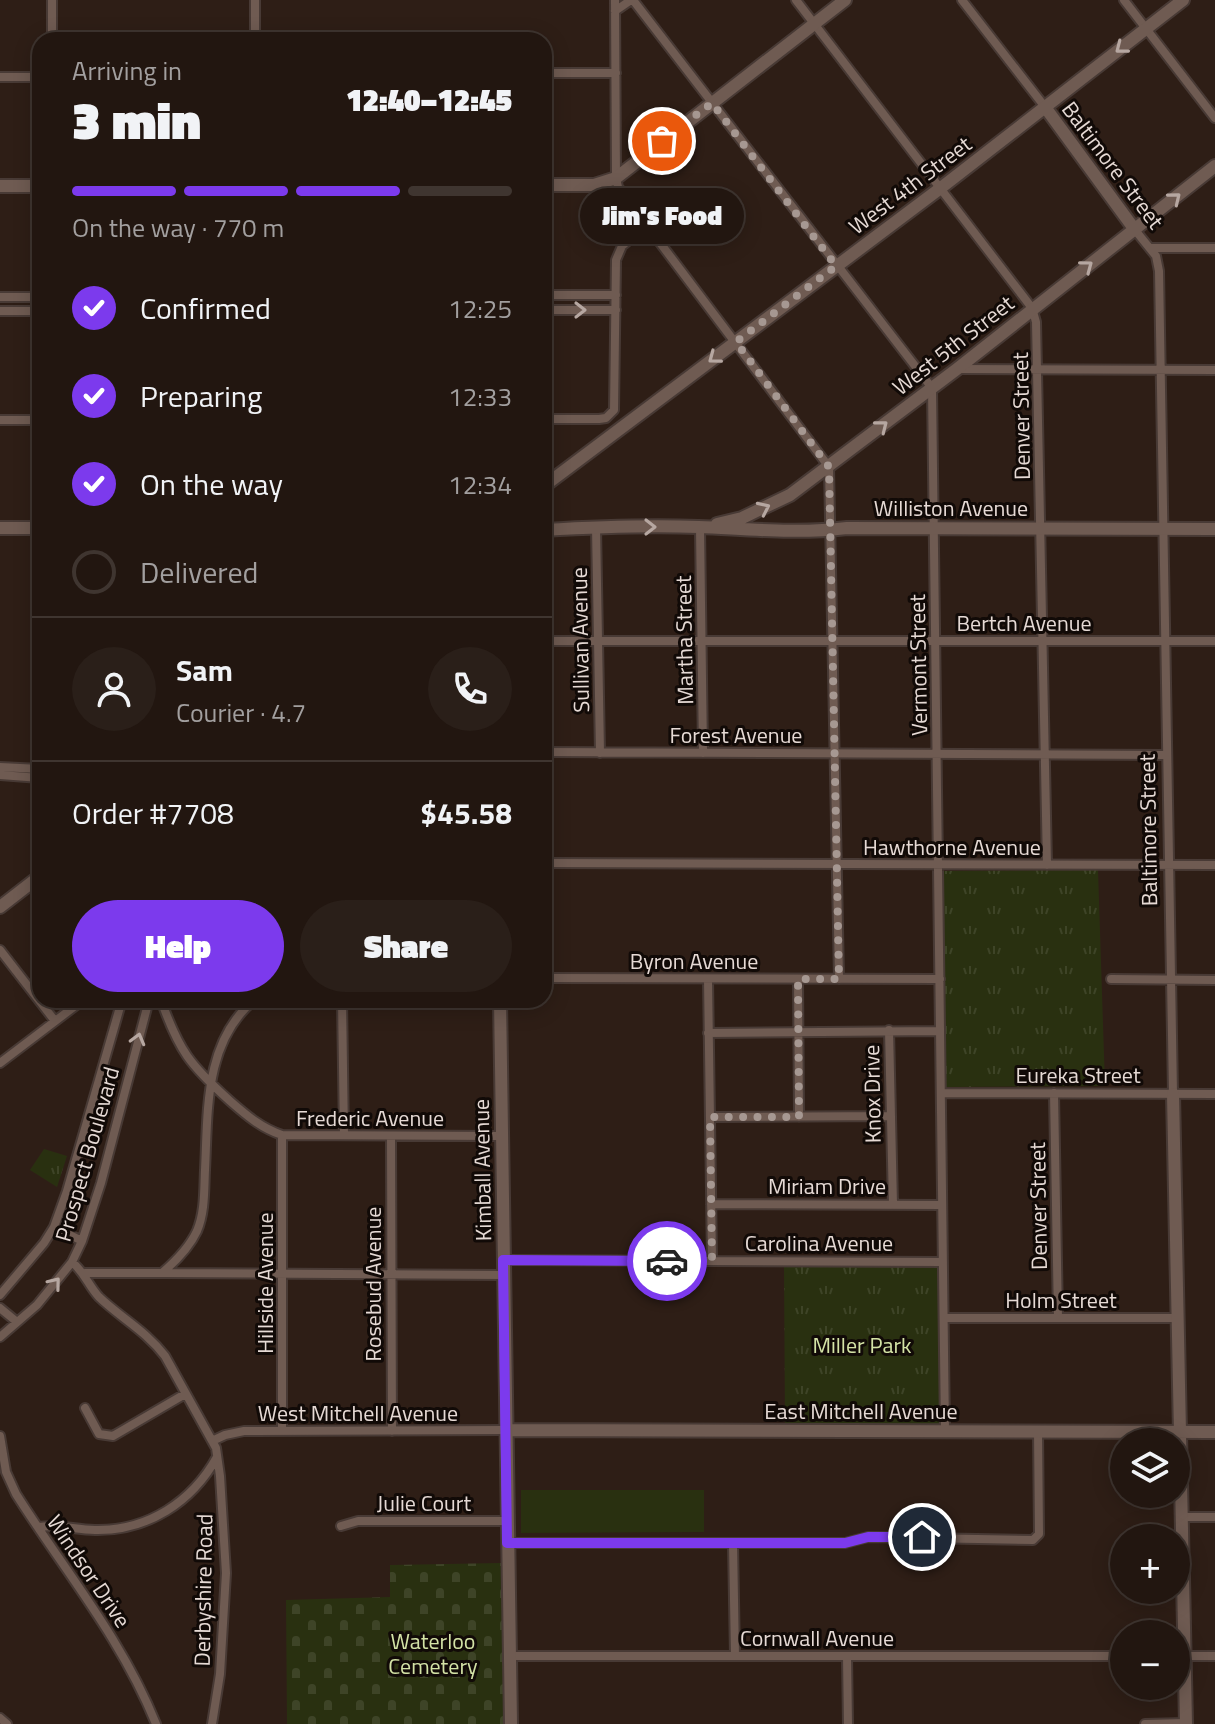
<!DOCTYPE html>
<html lang="en">
<head>
<meta charset="utf-8">
<style>
  :root { --surface:#221610; --page:#2a1f19; --text:#f1f3f6; --muted:#a29f9f; --line:#3f3530; --accent:#7c3aed }
  body { margin:0; font-family:"Titillium Web",sans-serif; background:var(--page); color:var(--text); height:100vh; display:flex; flex-direction:column; font-size:30px; white-space:nowrap }
  * { box-sizing:border-box; margin:0 }
  p { font-size:26px; color:var(--muted) }
  .icon { flex:none; width:44px; height:44px; fill:none; stroke:currentColor; stroke-width:2; stroke-linecap:round; stroke-linejoin:round }
  .map { position:relative; flex:1; overflow:hidden }
  .sheet { position:absolute; left:32px; top:32px; width:520px; height:976px; display:flex; flex-direction:column; background:var(--surface); border-radius:24px; box-shadow:0 4px 20px #0003,0 0 0 2px var(--line) }
  .sheet>* { flex:none }
  .fabs { position:absolute; left:1110px; top:1428px; display:grid; gap:16px }
  .fabs a { display:grid; place-items:center; width:80px; height:80px; border-radius:50%; background:var(--surface); box-shadow:0 4px 20px #0003,0 0 0 2px var(--line); font-size:40px }
  .pin { position:absolute; display:grid; place-items:center; width:68px; height:68px; color:#fff; margin:-34px; border:4px solid #fff; border-radius:50%; box-shadow:0 2px 8px #0007 }
  .courier { position:absolute; display:grid; place-items:center; width:80px; height:80px; margin:-40px; border:6px solid #7c3aed; border-radius:50%; background:#fff; color:#222; box-shadow:0 2px 10px #0007 }
  .bubble { position:absolute; height:56px; border-radius:28px; background:var(--surface); box-shadow:0 4px 20px #0003,0 0 0 2px var(--line); font-size:26px; font-weight:800; line-height:56px; text-align:center }
  .headline em { font-style:normal; font-weight:800 }
  .headline div { display:flex; flex-direction:column-reverse }
  .headline { display:flex; align-items:center; justify-content:space-between; height:136px; padding:0 40px }
  h1 { font-size:52px; font-weight:800; line-height:60px }
  .bar { display:grid; grid-template-columns:repeat(4,1fr); gap:12px 8px; align-content:center; height:96px; padding:0 40px }
  .bar i { height:10px; border-radius:6px; background:var(--line) }
  .bar .on { background:var(--accent) }
  .bar p { grid-column:span 4 }
  .line { display:flex; align-items:center; gap:20px; padding:0 40px; border-top:2px solid var(--line) }
  .line div { flex:1 }
  .round { display:grid; place-items:center; flex:none; width:84px; height:84px; border-radius:42px; background:var(--page) }
  ol { padding:0 40px; list-style:none }
  li { display:flex; align-items:center; gap:24px; height:88px }
  li p { margin-inline-start:auto }
  li .icon { padding:8px; border-radius:50%; background:var(--accent); color:#fff; stroke-width:4 }
  li:last-child { color:var(--muted) }
  li i { width:44px; height:44px; border:4px solid var(--line); border-radius:50% }
  .action { display:flex; gap:16px; margin-top:auto; padding:16px 40px }
  .action a { flex:1; height:92px; border-radius:48px; background:var(--accent); color:#fff; font-size:32px; font-weight:800; line-height:92px; text-align:center }
  .action a+a { background:var(--page); color:var(--text) }
  .map>svg:first-child { display:block }
  .grass { fill:url(#grass-tufts) }
  .cemetery { fill:url(#cemetery-stones) }
  .pitch { fill:#293010 }
  .lines { fill:none; stroke-linecap:round; stroke-linejoin:round }
  .street-casing { stroke:#483a35; stroke-width:12 }
  .secondary-casing { stroke:#483a35; stroke-width:16 }
  .street { stroke:#6f5b52; stroke-width:8 }
  .secondary { stroke:#6f5b52; stroke-width:12 }
  .oneway { stroke:#b6a7a1 }
  .done { stroke:#a69892; stroke-width:8; stroke-dasharray:0 14.4 }
  .route { stroke:#7c3aed; stroke-width:10 }
  .labels { text-anchor:middle; dominant-baseline:central; stroke-width:6; stroke-linejoin:round; paint-order:stroke }
  .street-label { font-size:22px; fill:#e6dad5; stroke:#110a07 }
  .park-label { font-size:22px; fill:#d4e3a6; stroke:#110a07 }
</style>
</head>
<body>
<div class="map">
<svg width="1215" height="1724" viewBox="0 0 1215 1724">
  <defs>
    <pattern id="grass-tufts" width="24" height="20" patternUnits="userSpaceOnUse" patternTransform="scale(2)"><rect width="24" height="20" fill="#293010"/><path d="M3 7l-1-3M5 7V3M7 7l1-3M15 17l-1-3M17 17v-4M19 17l1-3" fill="none" stroke="#3e4427"/></pattern>
    <pattern id="cemetery-stones" width="16" height="16" patternUnits="userSpaceOnUse" patternTransform="scale(2)"><rect width="16" height="16" fill="#293010"/><path d="M2 7V4a2 2 0 0 1 4 0v3zM10 15v-3a2 2 0 0 1 4 0v3z" fill="#3e4427"/></pattern>
  </defs>
  <rect width="100%" height="100%" fill="#2e1e16"/>
  <!-- grass -->
  <path class="grass" d="M1098 870 1105 1086 946 1087 943 871Z
    M44 1149 67 1156 57 1187 30 1170Z
    M784 1265H940V1425H785Z"/>
  <!-- cemetery -->
  <path class="cemetery" d="M502 1563 505 1724H287L286 1600 390 1597V1565Z"/>
  <!-- pitch -->
  <path class="pitch" d="M521 1490H704V1532L521 1533Z"/>
  <g class="lines">
    <!-- street casing -->
    <g class="street-casing">
      <path id="street" d="M615 0 616 178 618 187 829 467 839 979
        M633 0 932 388 945 1431
        M796 0 1032 308 1036 322 1047 865
        M962 0 1045 107
        M1124 0 1215 118
        M615 11 631 0
        M52 40V0
        M255 40V0
        M544 73H616
        M0 77H40
        M1135 230 1156 256 1159 271 1173 1094
        M1151 248H1215
        M544 295H616
        M0 297H40
        M544 310H616
        M0 311H40
        M957 369 1215 370
        M544 419H599L606 418 614 410 616 260 622 246 647 225
        M0 420H40
        M596 527 600 753
        M700 527 703 753
        M544 641H1215
        M544 752 1167 755
        M0 767 40 769
        M0 775 40 778
        M544 863 1215 865
        M0 950 55 1021
        M544 978 940 979
        M708 979 712 1261
        M798 979 799 1117
        M1111 979 1215 980
        M161 1000C179 1051 190 1065 230 1101 246 1115 261 1128 282 1135L502 1136
        M342 1000 344 1135
        M889 1030 893 1205
        M708 1033 940 1031
        M0 1063 83 1000
        M941 1093 1215 1094
        M1054 1093 1058 1318
        M710 1117 891 1116
        M282 1135V1431
        M391 1136 392 1431
        M711 1204 942 1205
        M54 1227 82 1241
        M503 1260 943 1262
        M72 1262C85 1273 88 1285 99 1297 121 1318 146 1331 165 1356L216 1448 220 1476 226 1573 220 1674 212 1724
        M85 1273H162C176 1261 189 1248 197 1231 205 1212 204 1191 205 1170 208 1111 204 1042 254 1000
        M163 1273 504 1275
        M0 1295 44 1243 54 1227 67 1191 122 1000
        M0 1308 17 1322
        M944 1318H1178
        M0 1337 37 1305 72 1262 82 1241 101 1183 149 1000
        M85 1408 99 1434 113 1436 185 1394
        M0 1436 6 1472 16 1494C64 1570 122 1639 156 1724
        M212 1441 225 1435 244 1431 507 1430
        M1182 1517H1215
        M341 1526 358 1521H507
        M39 1527C58 1524 76 1530 95 1530 148 1531 192 1502 217 1457
        M507 1543H845L868 1537 1033 1540 1039 1534 1038 1431
        M733 1543 735 1656
        M509 1656H1124
        M847 1656 848 1724
        M1176 1656H1215
        M0 1718 7 1724
        M1145 1724 1186 1723"/>
    </g>
    <!-- secondary casing -->
    <g class="secondary-casing">
      <path id="secondary" d="M1045 107 1135 230
        M544 185H594L616 178 845 0
        M0 186H40
        M544 486 942 187 1183 0
        M717 524 742 518 790 495 957 369 1215 166
        M0 528H40
        M544 530C595 527 648 525 699 527 749 529 798 534 847 528L1215 529
        M0 907 40 876
        M500 1000 511 1724
        M1173 1094 1186 1724
        M507 1430 1215 1432"/>
    </g>
    <!-- street -->
    <use href="#street" class="street"/>
    <!-- secondary -->
    <use href="#secondary" class="secondary"/>
  </g>
  <!-- one-way arrows -->
  <defs><path id="oneway-chevron" d="M-2-3.5L2.5 0L-2 3.5" fill="none" stroke-width="1.6" stroke-linecap="round" stroke-linejoin="round" transform="scale(2)"/></defs>
  <g class="oneway">
    <use href="#oneway-chevron" transform="translate(1121 48) rotate(142)"/>
    <use href="#oneway-chevron" transform="translate(1175 198) rotate(-39)"/>
    <use href="#oneway-chevron" transform="translate(1087 266) rotate(-37)"/>
    <use href="#oneway-chevron" transform="translate(580 310)"/>
    <use href="#oneway-chevron" transform="translate(714 358) rotate(143)"/>
    <use href="#oneway-chevron" transform="translate(882 426) rotate(-38)"/>
    <use href="#oneway-chevron" transform="translate(764 508) rotate(-25)"/>
    <use href="#oneway-chevron" transform="translate(650 527)"/>
    <use href="#oneway-chevron" transform="translate(138 1039) rotate(-75)"/>
    <use href="#oneway-chevron" transform="translate(55 1283) rotate(-51)"/>
  </g>
  <g class="lines">
    <!-- done -->
    <path class="done" d="M662 141 712 103 836 266 736 342 829 467 839 979H798L799 1117H710L712 1261H667"/>
    <!-- route -->
    <path class="route" d="M667 1261 503 1260 507 1543H845L868 1537H922"/>
  </g>
  <g class="labels">
    <!-- street labels -->
    <g class="street-label">
      <text transform="translate(1113 165) rotate(53)">Baltimore Street</text>
      <text transform="translate(910 185) rotate(-37)">West 4th Street</text>
      <text transform="translate(953 345) rotate(-38)">West 5th Street</text>
      <text transform="translate(1021 416) rotate(-91)">Denver Street</text>
      <text x="951" y="508">Williston Avenue</text>
      <text x="1024" y="623">Bertch Avenue</text>
      <text transform="translate(580 640) rotate(-91)">Sullivan Avenue</text>
      <text transform="translate(684 640) rotate(-91)">Martha Street</text>
      <text transform="translate(918 665) rotate(-91)">Vermont Street</text>
      <text x="736" y="735">Forest Avenue</text>
      <text transform="translate(1148 830) rotate(-91)">Baltimore Street</text>
      <text x="952" y="847">Hawthorne Avenue</text>
      <text x="694" y="961">Byron Avenue</text>
      <text x="1078" y="1075">Eureka Street</text>
      <text transform="translate(872 1094) rotate(-91)">Knox Drive</text>
      <text x="370" y="1118">Frederic Avenue</text>
      <text transform="translate(87 1154) rotate(-74)">Prospect Boulevard</text>
      <text transform="translate(482 1170) rotate(-91)">Kimball Avenue</text>
      <text x="827" y="1186">Miriam Drive</text>
      <text transform="translate(1038 1206) rotate(-91)">Denver Street</text>
      <text x="819" y="1243">Carolina Avenue</text>
      <text transform="translate(265 1283) rotate(-90)">Hillside Avenue</text>
      <text transform="translate(373 1284) rotate(-90)">Rosebud Avenue</text>
      <text x="1061" y="1300">Holm Street</text>
      <text x="861" y="1411">East Mitchell Avenue</text>
      <text x="358" y="1413">West Mitchell Avenue</text>
      <text x="424" y="1503">Julie Court</text>
      <text transform="translate(89 1571) rotate(56)">Windsor Drive</text>
      <text transform="translate(203 1590) rotate(-89)">Derbyshire Road</text>
      <text x="817" y="1638">Cornwall Avenue</text>
    </g>
    <!-- park labels -->
    <g class="park-label">
      <text x="862" y="1345">Miller Park</text>
      <text x="433" y="1641">Waterloo<tspan x="433" dy="25">Cemetery</tspan></text>
    </g>
  </g>
</svg>
<div class="fabs">
<a><svg class="icon" aria-label="layers" viewBox="0 0 24 24"><path d="M12 4l9 5-9 5-9-5zM3 14l9 5 9-5"/></svg></a>
<a>+</a>
<a>−</a>
</div>
<div class="pin" style="left:662px;top:141px;background:#ea580c"><svg class="icon" aria-label="bag" viewBox="0 0 24 24"><path d="M5 8h14l-1 12H6zM9 8a3 3 0 0 1 6 0"/></svg></div>
<div class="pin" style="left:922px;top:1537px;background:#1f2937"><svg class="icon" aria-label="home" viewBox="0 0 24 24"><path d="M3 11l9-7 9 7M6 9v11h12V9"/></svg></div>
<div class="courier" style="left:667px;top:1261px"><svg class="icon" aria-label="car" viewBox="0 0 24 24"><path d="M5 17H2v-5l4-1 3-4h7l3 4 3 1v5h-3M9 17h6M6 11h13"/><circle cx="7" cy="17" r="2"/><circle cx="17" cy="17" r="2"/></svg></div>
<div class="bubble" style="left:580px;top:188px;width:164px">Jim's Food</div>
<section class="sheet">
<div class="headline"><div><h1>3 min</h1><p>Arriving in</p></div><em>12:40–12:45</em></div>
<div class="bar"><i class="on"></i><i class="on"></i><i class="on"></i><i></i><p>On the way · 770 m</p></div>
<ol>
<li><svg class="icon" aria-label="check" viewBox="0 0 24 24"><path d="M5 12l5 5 9-10"/></svg>Confirmed<p>12:25</p></li>
<li><svg class="icon" aria-label="check" viewBox="0 0 24 24"><path d="M5 12l5 5 9-10"/></svg>Preparing<p>12:33</p></li>
<li><svg class="icon" aria-label="check" viewBox="0 0 24 24"><path d="M5 12l5 5 9-10"/></svg>On the way<p>12:34</p></li>
<li><i></i>Delivered</li>
</ol>
<div class="line" style="height:144px"><a class="round"><svg class="icon" aria-label="person" viewBox="0 0 24 24"><circle cx="12" cy="8" r="4"/><path d="M4 21q1-7 8-7t8 7"/></svg></a><div><b>Sam</b><p>Courier · 4.7</p></div><a class="round"><svg class="icon" aria-label="phone" viewBox="0 0 24 24"><path d="M5 4h4l2 5-3 2q2 4 5 5l2-3 5 2v4C11 20 4 13 5 4z"/></svg></a></div>
<div class="line" style="height:104px"><div>Order #7708</div><b>$45.58</b></div>
<div class="action"><a>Help</a><a>Share</a></div>
</section>
</div>
</body>
</html>
